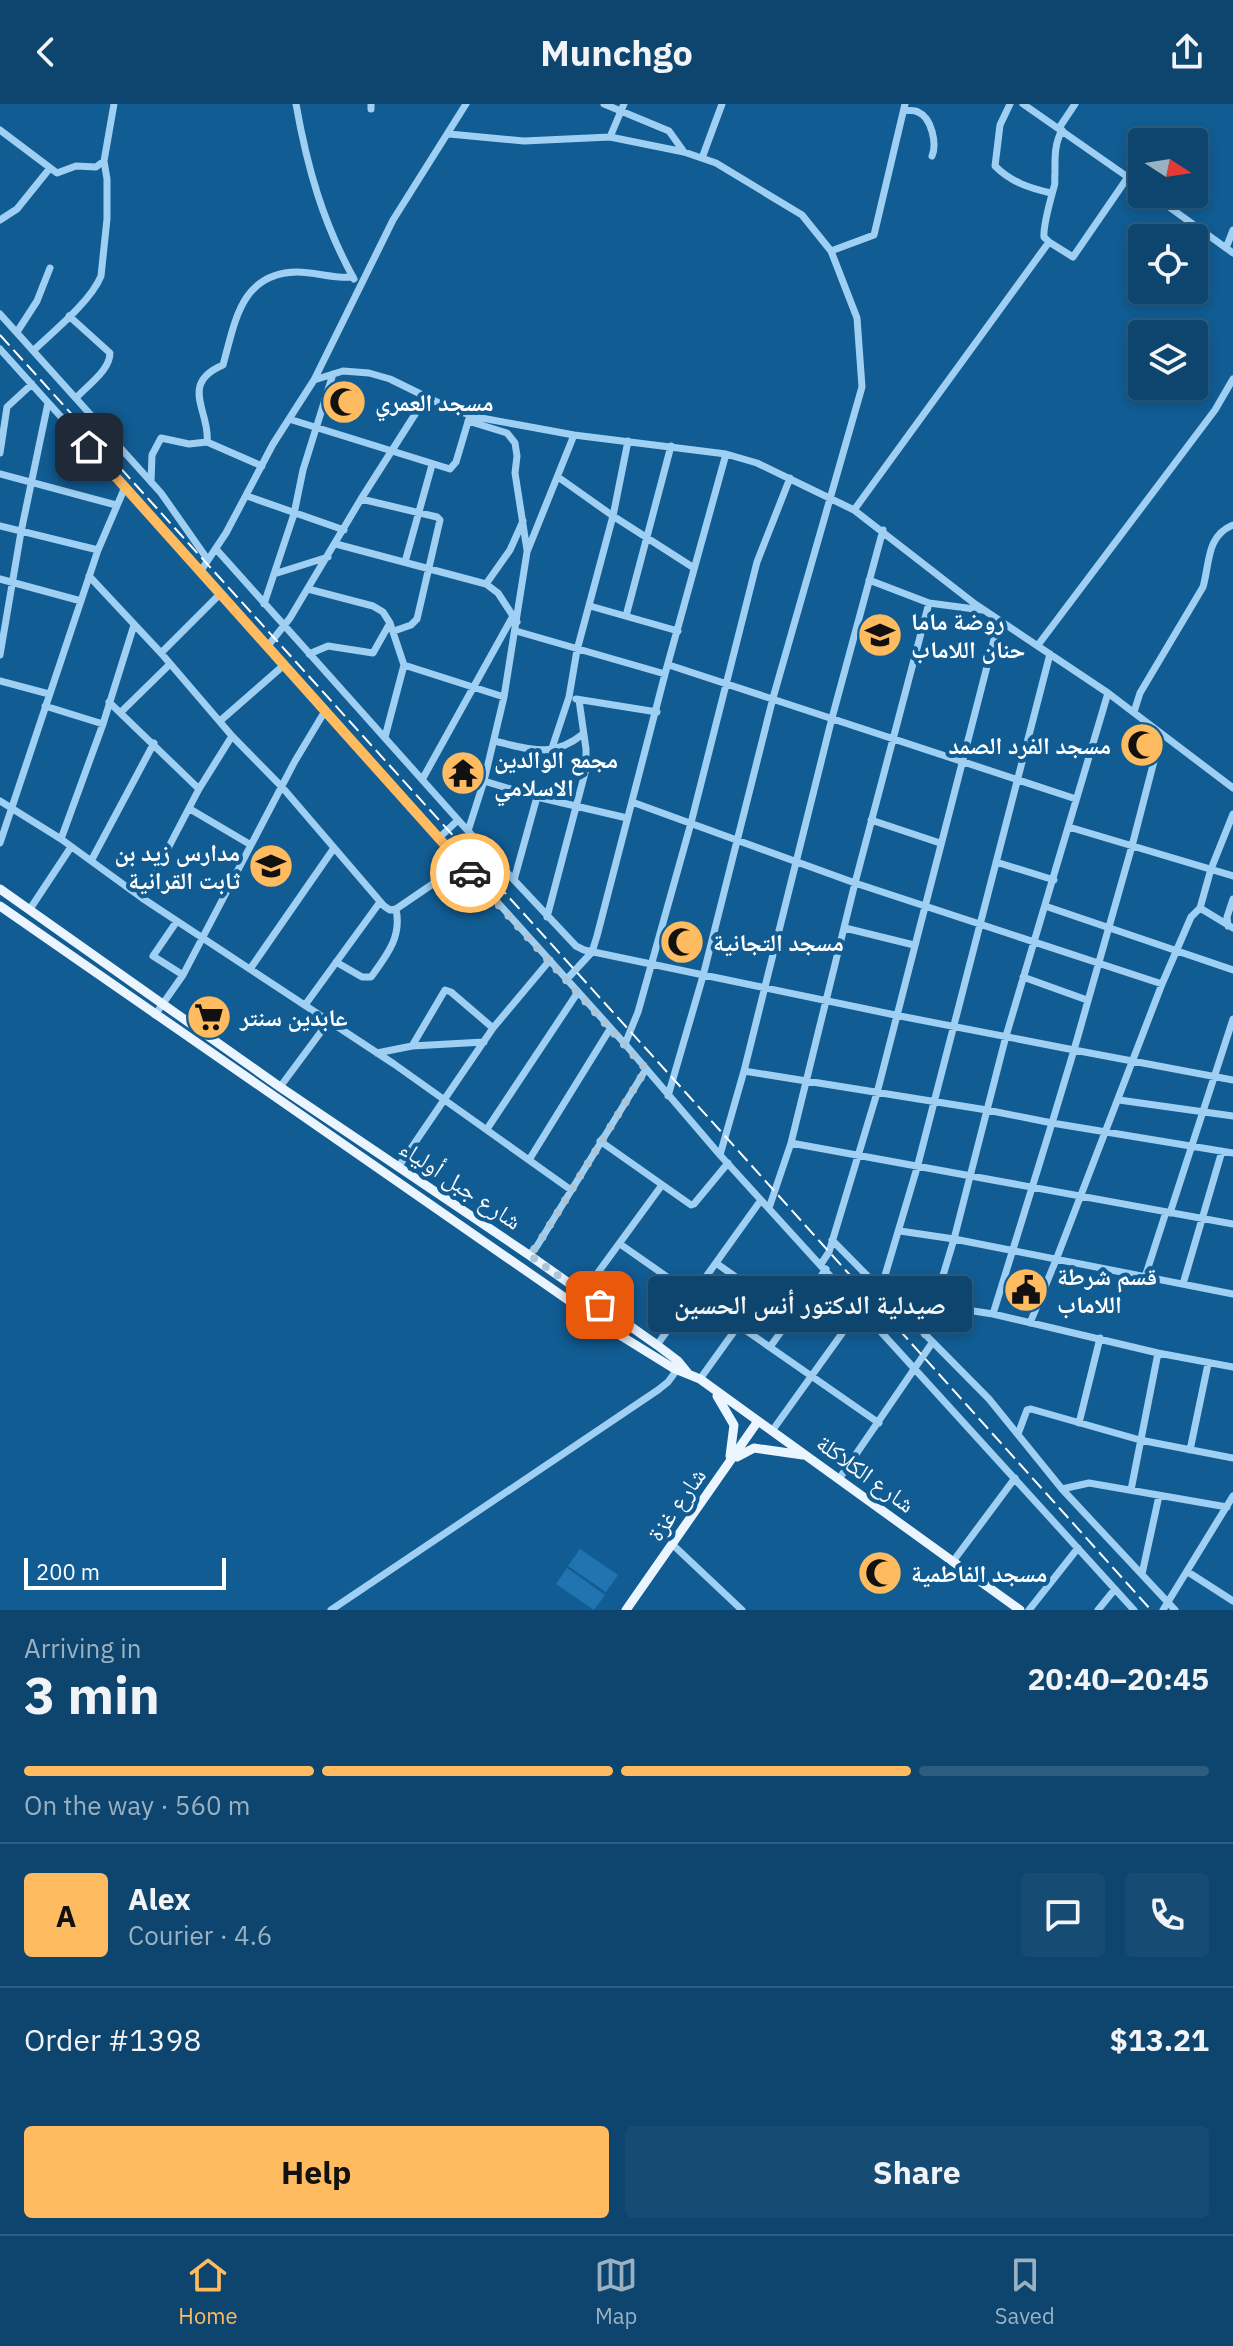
<!DOCTYPE html>
<html lang="en">
<head>
<meta charset="utf-8">
<style>
  :root { --surface:#0d456e; --page:#164c73; --text:#f1f3f6; --muted:#9ab1c2; --line:#2d5d81; --accent:#ffbb60 }
  body { margin:0; font-family:"IBM Plex Sans","Noto Naskh Arabic",sans-serif; background:var(--page); color:var(--text); height:100vh; display:flex; flex-direction:column; font-size:30px; white-space:nowrap }
  * { box-sizing:border-box; margin:0 }
  p { font-size:26px; color:var(--muted) }
  .icon { flex:none; width:44px; height:44px; fill:none; stroke:currentColor; stroke-width:2; stroke-linecap:round; stroke-linejoin:round }
  .map { position:relative; height:1506px; overflow:hidden }
  .sheet { display:flex; flex-direction:column; background:var(--surface); flex:1 }
  .sheet>* { flex:none }
  .needle { width:52px; rotate:102deg }
  .buttons { position:absolute; left:1128px; top:24px; display:grid; gap:16px }
  .buttons a { display:grid; place-items:center; width:80px; height:80px; border-radius:8px; background:var(--surface); box-shadow:0 4px 12px #0003,0 0 0 2px var(--line); font-size:40px }
  .scale { position:absolute; left:24px; bottom:20px; width:202px; box-sizing:border-box; padding-left:8px; border:4px solid #fff; border-top:0; font-size:22px; line-height:28px; white-space:nowrap; color:#fff; -webkit-text-stroke:6px #115c93; paint-order:stroke }
  .pin { position:absolute; display:grid; place-items:center; width:68px; height:68px; color:#fff; margin:-34px; border-radius:16px; box-shadow:0 4px 12px #0006 }
  .courier { position:absolute; display:grid; place-items:center; width:80px; height:80px; margin:-40px; border:6px solid #ffbb60; border-radius:50%; background:#fff; color:#222; box-shadow:0 2px 10px #0007 }
  .bubble { position:absolute; height:56px; border-radius:8px; background:var(--surface); box-shadow:0 4px 12px #0003,0 0 0 2px var(--line); font-size:26px; font-weight:800; line-height:56px; text-align:center }
  .head em { font-style:normal; font-weight:800 }
  .head div { display:flex; flex-direction:column-reverse }
  .head { display:flex; align-items:center; justify-content:space-between; height:136px; padding:0 24px }
  h1 { font-size:52px; font-weight:800; line-height:60px }
  .bar { display:grid; grid-template-columns:repeat(4,1fr); gap:12px 8px; align-content:center; height:96px; padding:0 24px }
  .bar i { height:10px; border-radius:6px; background:var(--line) }
  .bar .on { background:var(--accent) }
  .bar p { grid-column:span 4 }
  .line { display:flex; align-items:center; gap:20px; padding:0 24px; border-top:2px solid var(--line) }
  .line div { flex:1 }
  .round { display:grid; place-items:center; flex:none; width:84px; height:84px; border-radius:8px; background:var(--page) }
  .action { display:flex; gap:16px; margin-top:auto; padding:16px 24px }
  .action a { flex:1; height:92px; border-radius:8px; background:var(--accent); color:#111; font-size:32px; font-weight:800; line-height:92px; text-align:center }
  .action a+a { background:var(--page); color:var(--text) }
  header { display:flex; justify-content:space-between; align-items:center; height:104px; padding:0 24px; background:var(--surface); font-size:36px; font-weight:800 }
  .tabs { display:flex; justify-content:space-around; align-items:center; height:112px; border-top:2px solid var(--line); background:var(--surface); font-size:22px; color:var(--muted) }
  .tabs a { display:grid; justify-items:center; gap:4px }
  .tabs .on { color:var(--accent) }
  .map>svg:first-child { display:block }
  .green { fill:#2075b0 }
  .lines { fill:none; stroke-linecap:round; stroke-linejoin:round }
  .minor { stroke:#9fd0f3; stroke-width:7 }
  .major { stroke:#eaf5ff; stroke-width:9 }
  .rail { stroke:#fff; stroke-width:2; stroke-dasharray:14 6; stroke-linecap:butt }
  .done { stroke:#acc6d9; stroke-width:8; stroke-dasharray:0 14.4 }
  .route { stroke:#ffbb60; stroke-width:10 }
  .labels { text-anchor:middle; dominant-baseline:central; stroke-width:8; stroke-linejoin:round; paint-order:stroke }
  .poi-label { font-size:24px; font-weight:bold; fill:#fff; stroke:#115c93; text-anchor:start }
  .street-label { font-size:24px; fill:#fff; stroke:#115c93 }
</style>
</head>
<body>
<header><svg class="icon" aria-label="back" viewBox="0 0 24 24"><path d="M15 5l-7 7 7 7"/></svg>Munchgo<svg class="icon" aria-label="share" viewBox="0 0 24 24"><path d="M12 15V3M7 8l5-5 5 5M5 13v7h14v-7"/></svg></header>
<div class="map">
<svg width="1233" height="1506" viewBox="0 0 1233 1506">
  <rect width="100%" height="100%" fill="#115c93"/>
  <!-- green -->
  <path class="green" d="M580 1445 618 1471 606 1488 568 1462Z
    M567 1464 605 1491 594 1506 556 1480Z"/>
  <g class="lines">
    <!-- minor -->
    <path class="minor" d="M296 0C307 63 323 119 354 175
      M371 0V5
      M604 0 669 27 684 48
      M1010 0 1000 21 995 62C1011 78 1029 84 1051 89
      M1023 0 1142 83
      M904 6C909 7 914 6 918 8 932 14 937 40 932 52
      M1059 24 1075 0
      M0 26 57 69 76 62 96 63 104 57
      M449 30 524 37 610 33 684 48 716 59 802 111 831 147 857 214 862 283 773 594 703 872 668 992
      M610 33 624 0
      M702 54 722 0
      M1151 90 1233 149
      M0 116 17 105 50 64
      M1049 138 1044 133C1043 121 1051 94 1054 83 1056 78 1054 75 1055 70 1055 54 1054 41 1062 26
      M1226 144 1233 126
      M831 147 874 131 905 0
      M0 210 161 389 208 456
      M69 212 110 249C110 266 88 281 77 293
      M17 228 37 197 50 164
      M0 245 625 940 720 1051 1134 1506
      M34 246C54 227 91 197 101 172L107 115V75L104 57 114 0
      M314 276 343 267 369 269 390 275 449 304 476 313 574 331 726 350 757 359 854 406 975 500 1108 589 1233 684
      M289 315 450 365 456 358 470 311
      M468 317 507 329 515 339 517 352 515 369 527 446
      M207 338 262 362
      M0 349 7 303 32 280
      M0 370 116 401
      M558 373 613 412 694 464
      M151 378 152 351 161 334 189 340 207 338C211 309 178 280 223 261 235 219 240 169 297 168 316 168 334 175 353 173
      M247 392 344 426
      M361 395 437 413 440 416 417 515 411 521 394 527
      M854 406 1049 138 1073 153 1128 73
      M0 422 98 446
      M336 440 486 480 498 489 517 518
      M216 445 468 727 576 842 584 846 895 911 1074 946 1052 1019 1233 1049
      M405 458 432 361
      M200 468 226 429 273 340 314 276 393 116 466 0
      M274 470 328 453
      M89 472 161 549 232 632 282 683 384 802 390 806 396 805 462 760
      M0 475 81 497
      M869 476 929 499 982 506
      M486 480 510 446 523 417
      M308 485 373 502 383 508 390 519 404 561 385 633
      M264 500 294 410 303 366 333 270
      M590 502 678 527
      M626 512 671 342
      M516 527 665 570
      M1038 541 1215 306 1233 275
      M267 543 290 514 361 395 426 293
      M161 549 220 490
      M309 550 328 542 373 549 390 519
      M0 551 21 428 48 299
      M404 561 504 593
      M669 561 1076 695
      M0 577 49 590
      M576 595 657 608
      M109 598 199 685
      M45 602 103 620
      M121 608 169 561
      M1134 608 1140 589 1203 483C1210 459 1206 432 1233 421
      M220 617 284 561
      M1161 630 1132 742 1074 946 1233 976
      M494 637C530 645 552 655 583 630
      M551 647 569 593 577 546 613 412 628 337
      M423 674 513 512
      M484 677 537 693 627 714
      M0 697 61 735 142 794 394 960 571 1086
      M632 698 855 779 1162 880
      M190 705 251 741
      M871 716 940 739
      M1069 723 1233 772
      M468 727 484 677 504 593 527 448 574 331
      M439 734 458 716
      M61 735 103 620 134 521
      M0 739 98 446 125 383
      M91 757 154 639
      M996 758 1054 776
      M514 776 537 693
      M142 794 199 685 232 632
      M1045 802 1233 866
      M1200 804 1233 824
      M30 805 71 743
      M547 813 586 665V645L579 596
      M177 817 153 852 183 871
      M1228 822 1227 813 1233 795
      M845 824 914 841
      M336 858 362 873H371C387 851 402 833 396 805
      M250 865 334 744
      M1023 873 1087 896
      M567 875 592 848 597 832 665 570 726 350
      M305 901 380 798
      M155 911 183 871 295 657 325 607
      M625 940 638 908 691 719 757 458 790 374
      M412 942 445 886 451 888 493 924
      M377 949 412 942 484 938
      M744 967 987 1006 1052 1019 993 1210
      M280 983 329 917
      M1119 996 1233 1012
      M487 1025 578 888
      M600 1037 691 1101 694 1100 728 1059
      M791 1039 1233 1120
      M720 1051 744 967 832 614 883 426
      M529 1056 610 925
      M399 1062 493 924 550 856
      M769 1104 791 1039 855 779 929 499
      M1170 1109 1233 915
      M900 1127 954 1135 1233 1190
      M832 1136 989 1295 1062 1385 1175 1506
      M620 1140 693 1191
      M529 1151 537 1142 646 965
      M716 1159 791 1212
      M821 1160 829 1148 877 989 999 516
      M1145 1173 1166 1108
      M1183 1180 1222 1047
      M583 1189 662 1081
      M888 1194 993 1210 1158 1249 1233 1263
      M1030 1219 1056 1156 1162 880 1191 813 1200 804 1211 765 1233 710
      M738 1221 879 1319
      M925 1231 954 1135 1006 932 1108 589
      M657 1241 761 1096
      M770 1243 826 1165
      M700 1275 761 1190
      M1079 1319 1100 1234
      M772 1327 861 1203 881 1184 886 1168 917 1064 1050 550
      M1018 1330 1027 1306 1031 1305 1140 1336 1233 1354
      M1190 1346 1208 1260
      M839 1375 932 1239
      M1062 1385 1089 1379 1227 1403
      M1131 1386 1158 1249
      M672 1440 742 1506
      M954 1456 1015 1374
      M1188 1468 1233 1497
      M1142 1470 1159 1392
      M331 1506 658 1286 668 1278 679 1263
      M1029 1506 1078 1444
      M1098 1506 1115 1485
      M1163 1506 1233 1392"/>
    <!-- major -->
    <path class="major" d="M0 785 280 983 529 1151 657 1241 678 1257 687 1268
      M0 802 610 1225 673 1264 700 1275 1020 1506
      M717 1292 734 1321 730 1352
      M737 1353 754 1344 803 1351
      M626 1506 758 1317"/>
    <!-- rail -->
    <path class="rail" d="M0 231 725 1032 1151 1506"/>
  </g>
  <g class="lines">
    <!-- done -->
    <path class="done" d="M470 769 646 965 537 1142 529 1151 600 1201"/>
    <!-- route -->
    <path class="route" d="M89 343 470 769"/>
  </g>
  <!-- icons -->
  <defs>
    <g id="mosque-disc" transform="scale(2.3)"><circle r="9.5" fill="#ffbb60" stroke="#115c93"/><path d="M3.5-4.9A6 6 0 1 0 3.5 4.9A5 5 0 1 1 3.5-4.9Z" fill="#111"/></g>
    <g id="school-disc" transform="scale(2.3)"><circle r="9.5" fill="#ffbb60" stroke="#115c93"/><path d="M0-5L7-2L0 1L-7-2ZM-4 1L0 2.5L4 1V4Q0 6-4 4Z" fill="#111"/></g>
    <g id="temple-disc" transform="scale(2.3)"><circle r="9.5" fill="#ffbb60" stroke="#115c93"/><path d="M0-6L5-2H3V0L6.5 2.5H4V6H1.5V3h-3V6H-4V2.5H-6.5L-3 0V-2H-5Z" fill="#111"/></g>
    <g id="supermarket-disc" transform="scale(2.3)"><circle r="9.5" fill="#ffbb60" stroke="#115c93"/><path d="M-6-5.5h2.5l.6 2H6L4.5 2H-2.5L-4.4-4H-6ZM-1.5 3.2a1.3 1.3 0 1 0 .1 0ZM3 3.2a1.3 1.3 0 1 0 .1 0Z" fill="#111"/></g>
    <g id="civic-disc" transform="scale(2.3)"><circle r="9.5" fill="#ffbb60" stroke="#115c93"/><path d="M-.6-6.5H3V-4.5H.6V-3L4-1V1h2V6H-6V1h2V-1L-.6-3ZM-1.2 2.5V6h2.4V2.5Z" fill="#111"/></g>
  </defs>
  <g fill-rule="evenodd">
    <use href="#mosque-disc" x="344" y="298"/>
    <use href="#school-disc" x="880" y="531"/>
    <use href="#mosque-disc" x="1142" y="641"/>
    <use href="#temple-disc" x="463" y="669"/>
    <use href="#school-disc" x="271" y="762"/>
    <use href="#mosque-disc" x="682" y="838"/>
    <use href="#supermarket-disc" x="209" y="913"/>
    <use href="#civic-disc" x="1026" y="1186"/>
    <use href="#mosque-disc" x="880" y="1469"/>
  </g>
  <g class="labels">
    <!-- poi labels -->
    <g class="poi-label">
      <text x="375" y="298">مسجد العمري</text>
      <text x="911" y="517">روضة ماما<tspan x="911" dy="28">حنان اللاماب</tspan></text>
      <text x="1111" y="641" text-anchor="end">مسجد الفرد الصمد</text>
      <text x="494" y="655">مجمع الوالدين<tspan x="494" dy="28">الاسلامي</tspan></text>
      <text x="240" y="748" text-anchor="end">مدارس زيد بن<tspan x="240" dy="28">ثابت القرانية</tspan></text>
      <text x="713" y="838">مسجد التجانية</text>
      <text x="240" y="913">عابدين سنتر</text>
      <text x="1057" y="1172">قسم شرطة<tspan x="1057" dy="28">اللاماب</tspan></text>
      <text x="911" y="1469">مسجد الفاطمية</text>
    </g>
    <!-- street labels -->
    <g class="street-label">
      <text transform="translate(461 1080) rotate(34)">شارع جبل أولياء</text>
      <text transform="translate(866 1369) rotate(36)">شارع الكلاكلة</text>
      <text transform="translate(676 1400) rotate(-55)">شارع غزة</text>
    </g>
  </g>
</svg>
<div class="buttons">
<a><svg class="needle" viewBox="-14 -14 28 28"><path d="M0-13l5 13h-10z" fill="#e53935"/><path d="M0 13l5-13h-10z" fill="#9ab1c2"/></svg></a>
<a><svg class="icon" aria-label="locate" viewBox="0 0 24 24"><circle cx="12" cy="12" r="6"/><path d="M12 2v4M12 18v4M2 12h4M18 12h4"/></svg></a>
<a><svg class="icon" aria-label="layers" viewBox="0 0 24 24"><path d="M12 4l9 5-9 5-9-5zM3 14l9 5 9-5"/></svg></a>
</div>
<div class="scale">200 m</div>
<div class="pin" style="left:600px;top:1201px;background:#ea580c"><svg class="icon" aria-label="bag" viewBox="0 0 24 24"><path d="M5 8h14l-1 12H6zM9 8a3 3 0 0 1 6 0"/></svg></div>
<div class="pin" style="left:89px;top:343px;background:#1f2937"><svg class="icon" aria-label="home" viewBox="0 0 24 24"><path d="M3 11l9-7 9 7M6 9v11h12V9"/></svg></div>
<div class="courier" style="left:470px;top:769px"><svg class="icon" aria-label="car" viewBox="0 0 24 24"><path d="M5 17H2v-5l4-1 3-4h7l3 4 3 1v5h-3M9 17h6M6 11h13"/><circle cx="7" cy="17" r="2"/><circle cx="17" cy="17" r="2"/></svg></div>
<div class="bubble" style="left:648px;top:1172px;width:324px">صيدلية الدكتور أنس الحسين</div>
</div>
<section class="sheet">
<div class="head"><div><h1>3 min</h1><p>Arriving in</p></div><em>20:40–20:45</em></div>
<div class="bar"><i class="on"></i><i class="on"></i><i class="on"></i><i></i><p>On the way · 560 m</p></div>
<div class="line" style="height:144px"><b class="round" style="background:var(--accent);color:#111">A</b><div><b>Alex</b><p>Courier · 4.6</p></div><a class="round"><svg class="icon" aria-label="chat" viewBox="0 0 24 24"><path d="M4 5h16v11H9l-5 4z"/></svg></a><a class="round"><svg class="icon" aria-label="phone" viewBox="0 0 24 24"><path d="M5 4h4l2 5-3 2q2 4 5 5l2-3 5 2v4C11 20 4 13 5 4z"/></svg></a></div>
<div class="line" style="height:104px"><div>Order #1398</div><b>$13.21</b></div>
<div class="action"><a>Help</a><a>Share</a></div>
</section>
<nav class="tabs">
<a class="on"><svg class="icon" aria-label="home" viewBox="0 0 24 24"><path d="M3 11l9-7 9 7M6 9v11h12V9"/></svg>Home</a>
<a><svg class="icon" aria-label="map" viewBox="0 0 24 24"><path d="M3 6l6-2 6 2 6-2v14l-6 2-6-2-6 2zM9 4v14M15 6v14"/></svg>Map</a>
<a><svg class="icon" aria-label="saved" viewBox="0 0 24 24"><path d="M7 4h10v16l-5-4-5 4z"/></svg>Saved</a>
</nav>
</body>
</html>
